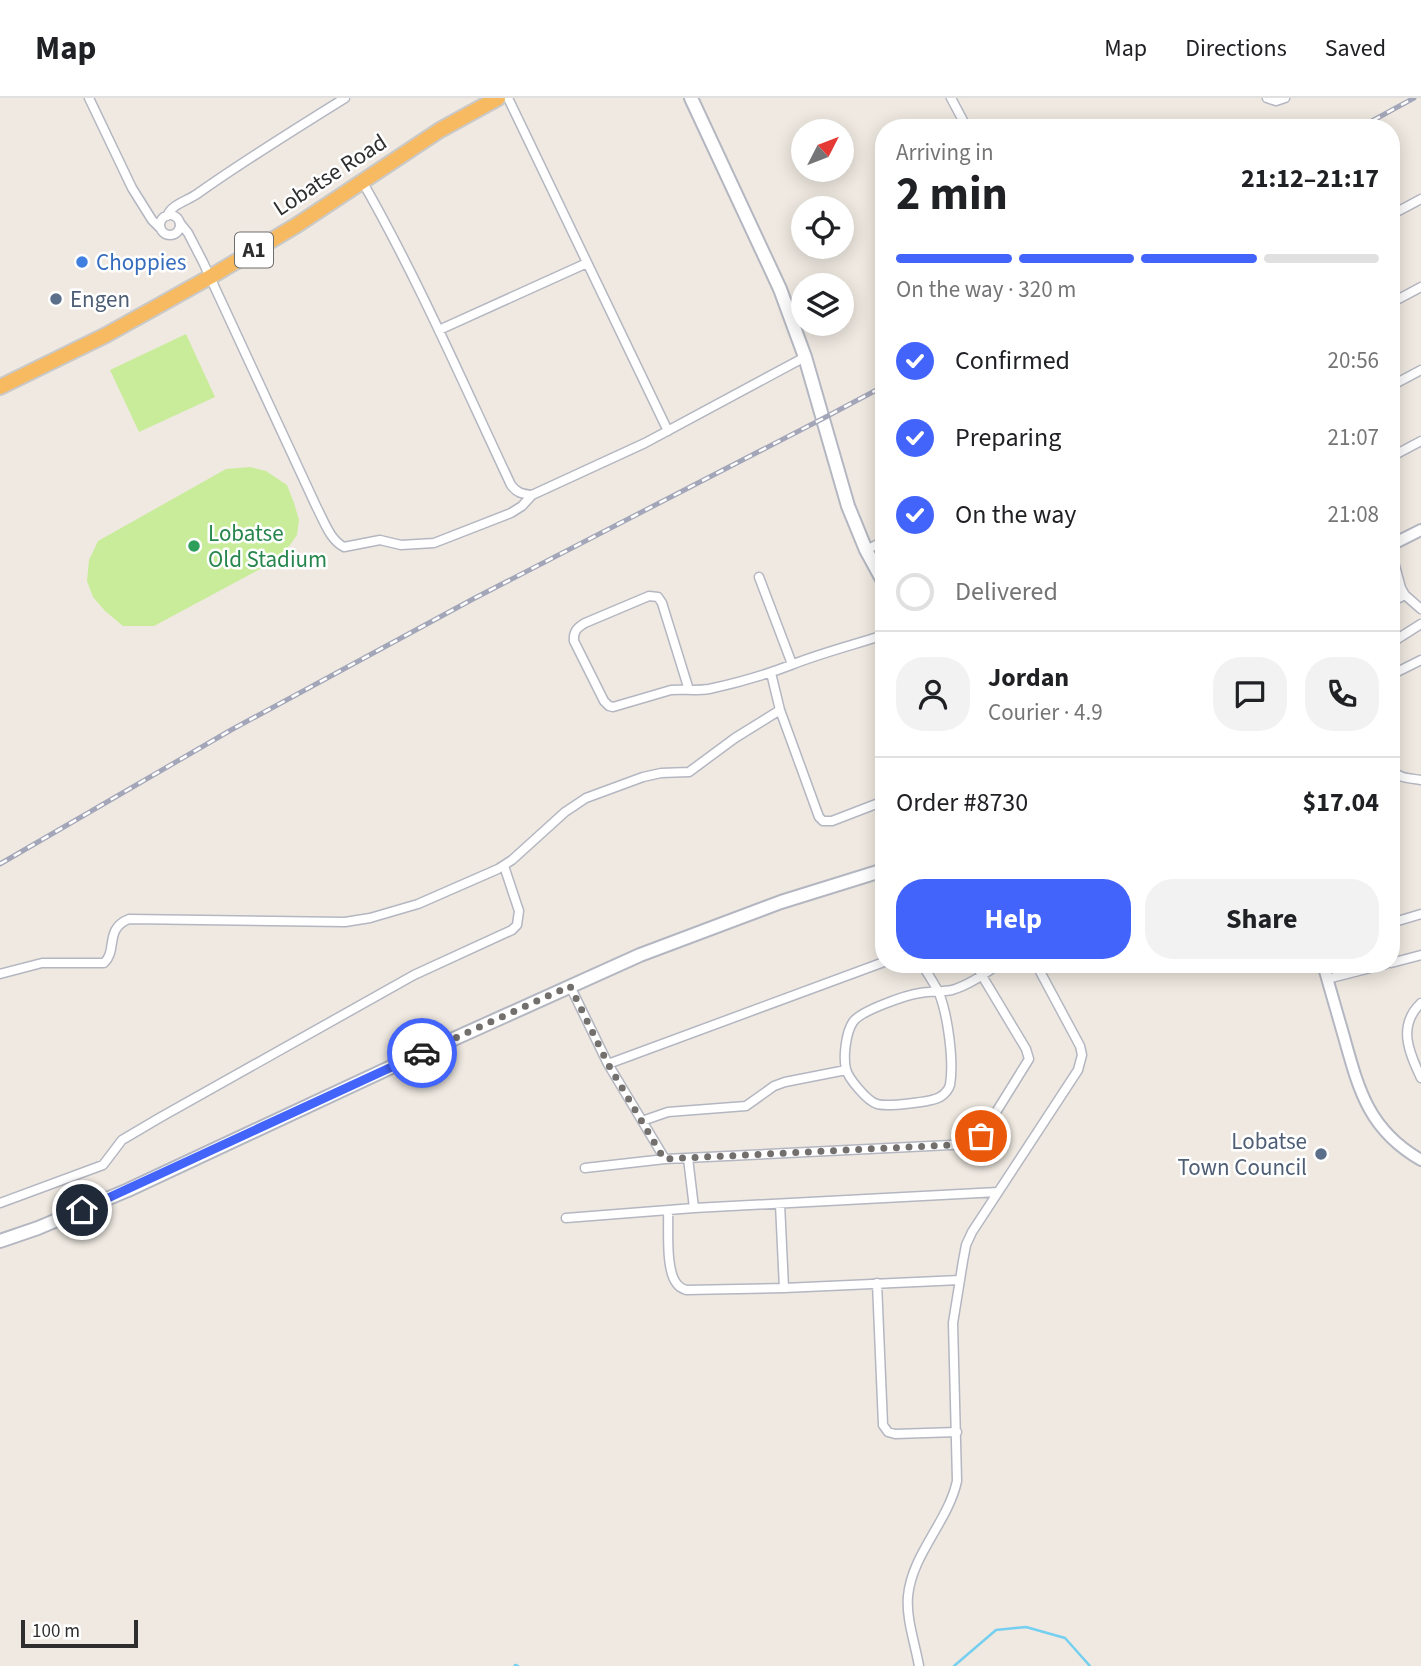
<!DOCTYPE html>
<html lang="en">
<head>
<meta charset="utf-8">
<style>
  :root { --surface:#fff; --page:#f2f2f2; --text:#202124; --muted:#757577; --line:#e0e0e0; --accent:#4264fb }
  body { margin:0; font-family:"Source Sans 3",sans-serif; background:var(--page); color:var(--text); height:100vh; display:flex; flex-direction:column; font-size:26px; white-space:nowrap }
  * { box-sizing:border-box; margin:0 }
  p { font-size:23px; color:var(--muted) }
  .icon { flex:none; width:38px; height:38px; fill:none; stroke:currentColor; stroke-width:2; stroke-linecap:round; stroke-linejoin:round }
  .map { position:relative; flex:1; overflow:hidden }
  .side { position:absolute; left:875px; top:21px; width:525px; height:854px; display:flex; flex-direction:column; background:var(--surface); border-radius:28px; box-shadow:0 4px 18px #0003 }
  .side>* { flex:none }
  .needle { width:46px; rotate:48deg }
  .tools { position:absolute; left:791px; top:21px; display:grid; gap:14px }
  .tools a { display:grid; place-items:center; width:63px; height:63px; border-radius:50%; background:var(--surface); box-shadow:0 4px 18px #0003; font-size:35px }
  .scale { position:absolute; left:21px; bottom:18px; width:117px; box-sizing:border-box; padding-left:7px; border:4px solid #2e2e2e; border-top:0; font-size:19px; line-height:24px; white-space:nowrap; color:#2e2e2e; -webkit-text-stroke:5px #fff; paint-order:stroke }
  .pin { position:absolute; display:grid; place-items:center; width:60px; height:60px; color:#fff; margin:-30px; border:4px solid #fff; border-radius:50%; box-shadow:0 2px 7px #0007 }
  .courier { position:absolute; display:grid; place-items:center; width:70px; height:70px; margin:-35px; border:5px solid #4264fb; border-radius:50%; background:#fff; color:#222; box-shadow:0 2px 9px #0007 }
  .headline em { font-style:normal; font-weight:700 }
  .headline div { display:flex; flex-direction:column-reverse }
  .headline { display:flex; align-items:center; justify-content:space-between; height:119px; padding:0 21px }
  h1 { font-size:46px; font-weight:700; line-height:52px }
  .bar { display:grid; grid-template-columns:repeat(4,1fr); gap:10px 7px; align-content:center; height:84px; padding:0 21px }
  .bar i { height:9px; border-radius:5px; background:var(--line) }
  .bar .active { background:var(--accent) }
  .bar p { grid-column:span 4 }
  .line { display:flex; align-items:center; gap:18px; padding:0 21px; border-top:2px solid var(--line) }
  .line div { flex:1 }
  .round { display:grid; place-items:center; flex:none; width:74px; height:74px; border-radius:28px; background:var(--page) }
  ol { padding:0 21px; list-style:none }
  li { display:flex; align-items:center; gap:21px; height:77px }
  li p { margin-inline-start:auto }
  li .icon { padding:7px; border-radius:50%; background:var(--accent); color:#fff; stroke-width:4 }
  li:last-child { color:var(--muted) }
  li i { width:38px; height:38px; border:4px solid var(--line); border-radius:50% }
  .cta { display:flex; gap:14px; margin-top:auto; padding:14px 21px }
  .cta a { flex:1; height:80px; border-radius:28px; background:var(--accent); color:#fff; font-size:28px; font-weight:700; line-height:80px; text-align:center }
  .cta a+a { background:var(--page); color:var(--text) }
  header { display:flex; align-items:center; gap:42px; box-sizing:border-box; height:98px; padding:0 35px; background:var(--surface); border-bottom:2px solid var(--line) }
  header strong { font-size:33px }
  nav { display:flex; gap:38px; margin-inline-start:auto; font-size:24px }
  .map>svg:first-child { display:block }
  .pitch { fill:#c9ec9a }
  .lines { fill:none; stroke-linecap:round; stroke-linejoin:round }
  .stream { stroke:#75cff0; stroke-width:2.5 }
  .minor-casing { stroke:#b4b7c1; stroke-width:11 }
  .tertiary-casing { stroke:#b4b7c1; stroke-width:14 }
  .secondary-casing { stroke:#b4b7c1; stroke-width:16 }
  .trunk-casing { stroke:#c9c9c9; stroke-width:18 }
  .minor { stroke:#fff; stroke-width:8 }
  .tertiary { stroke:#fff; stroke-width:10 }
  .secondary { stroke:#fff; stroke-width:12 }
  .trunk { stroke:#f8ba60; stroke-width:14 }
  .rail-casing { stroke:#a3a6b8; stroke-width:5 }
  .rail { stroke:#fff; stroke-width:2.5; stroke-dasharray:8; stroke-linecap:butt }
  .done { stroke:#726f6d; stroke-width:7; stroke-dasharray:0 12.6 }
  .route { stroke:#4264fb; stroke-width:9 }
  .shop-dot { fill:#3f7fe0; stroke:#fff; stroke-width:2.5 }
  .service-dot { fill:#5c6f8a; stroke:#fff; stroke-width:2.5 }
  .leisure-dot { fill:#2e9e5b; stroke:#fff; stroke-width:2.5 }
  .labels { text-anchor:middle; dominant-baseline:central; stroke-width:5; stroke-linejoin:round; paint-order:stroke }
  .shield { fill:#fff; stroke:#6d6d6d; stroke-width:2 }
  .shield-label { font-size:21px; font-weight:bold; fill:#2e2e2e }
  .street-label { font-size:23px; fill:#2e2e2e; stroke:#fff }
  .shop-label { font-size:23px; fill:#366cbe; stroke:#fff; text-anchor:start }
  .service-label { font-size:23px; fill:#4e5e75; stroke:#fff; text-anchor:start }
  .leisure-label { font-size:23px; fill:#27864d; stroke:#fff; text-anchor:start }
</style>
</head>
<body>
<header>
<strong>Map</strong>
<nav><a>Map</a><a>Directions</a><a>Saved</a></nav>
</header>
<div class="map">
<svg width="1421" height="1568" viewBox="0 0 1421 1568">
  <rect width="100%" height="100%" fill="#efe9e1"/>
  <!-- pitch -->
  <path class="pitch" d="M186 236 215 299 139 334 110 272Z
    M250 369 266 373 287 387 294 405 299 422 297 437 290 447 273 464 154 528H123L105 513 93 499 87 483 89 462 98 443 226 371Z"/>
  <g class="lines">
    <!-- stream -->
    <path class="stream" d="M515 1567 518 1568
      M954 1568 996 1532 1026 1529 1065 1540 1090 1568"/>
    <!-- minor casing -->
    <g class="minor-casing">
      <path id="minor" d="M89 0 132 90 152 122 161 131
        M508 0 668 333
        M951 0 967 30
        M1267 0 1276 3 1285 0
        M362 83C418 181 463 285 511 387 517 395 522 396 532 397L645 345 805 259
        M160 127a10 10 0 1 1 20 0a10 10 0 1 1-20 0Z
        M1391 117 1421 101
        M167 118C172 106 187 103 197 96 245 62 295 31 345 0
        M180 125 188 135 203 164 317 410C324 423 330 442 344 449L380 442 401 447 434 445 511 415 522 408 532 397
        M1391 205 1421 189
        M439 232 587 165
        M1391 288 1421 272
        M1391 359 1421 343
        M1391 429 1398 443
        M866 452 884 443
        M1391 453 1401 490 1405 497 1421 511
        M759 479 792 566
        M1391 504 1405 497
        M1391 545 1421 526
        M771 575 780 612 819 719 823 723H832L884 703
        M1391 577 1421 562
        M689 592 662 505 658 499 649 498 585 525C578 529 573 533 574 543L604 603 609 608 613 609 671 592C683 591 696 593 709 591 737 585 765 577 791 567 821 555 853 547 884 537
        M1391 670C1398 681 1409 680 1421 682
        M1391 825 1421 816
        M1391 865 1421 857
        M922 866C927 875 934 885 939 895 948 918 954 963 950 987 948 993 945 996 940 999 932 1004 887 1009 877 1006 867 1003 848 980 846 971 843 959 846 934 853 924 860 913 906 897 920 895 931 893 942 894 952 892 969 887 984 876 999 866
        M0 876 42 865H104C118 852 104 831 129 821L345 824 370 820 418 806 498 771 512 762 565 714 586 700 643 679 661 675 689 674 735 640 780 612
        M1327 881 1386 866
        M570 888 608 966 665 1061 971 1046 980 1040 1029 961 1026 951 975 866
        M1421 905C1397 928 1409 954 1421 980
        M608 966 884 864
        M642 1023 668 1014 746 1008 774 988 785 984 846 972
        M688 1060 694 1110
        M585 1070 665 1061
        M0 1105 103 1067 122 1042 161 1019 414 877 512 832 517 827 519 813 504 768
        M780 1106 784 1190
        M668 1112C669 1130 665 1172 677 1186 680 1190 681 1190 686 1192L784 1190 960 1182
        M566 1120 694 1110 998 1094
        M877 1185 883 1327 888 1334 895 1336 957 1334
        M919 1568C915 1545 906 1521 908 1498 912 1456 948 1424 957 1383L953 1225 963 1163 966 1147 972 1134 1078 972 1082 957 1080 948 1036 866"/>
    </g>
    <!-- tertiary casing -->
    <g class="tertiary-casing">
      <path id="tertiary" d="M1391 447 1421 432
        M1323 866C1330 891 1337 915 1344 939 1359 993 1369 1032 1421 1062"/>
    </g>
    <!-- secondary casing -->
    <g class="secondary-casing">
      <path id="secondary" d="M691 0 780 191 805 259 848 408 866 452 884 485
        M0 1143 38 1130 128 1092 387 971 640 857 781 804 884 772"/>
    </g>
    <!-- trunk casing -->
    <g class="trunk-casing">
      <path id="trunk" d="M0 289 106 237 210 179 297 127 440 32 498 0"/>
    </g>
    <!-- minor -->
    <use href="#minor" class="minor"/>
    <!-- tertiary -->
    <use href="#tertiary" class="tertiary"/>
    <!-- secondary -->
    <use href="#secondary" class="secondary"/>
    <!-- trunk -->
    <use href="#trunk" class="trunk"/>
    <!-- rail casing -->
    <g class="rail-casing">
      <path id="rail" d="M1359 30 1414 0
        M0 766 231 632 473 501 822 321 884 288"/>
    </g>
    <!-- rail -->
    <use href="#rail" class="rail"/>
  </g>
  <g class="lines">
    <!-- done -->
    <path class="done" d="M422 955 570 888 608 966 664 1061 971 1046 978 1043 981 1038"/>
    <!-- route -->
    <path class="route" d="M82 1112 422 955"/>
  </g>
  <!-- markers -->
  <circle class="shop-dot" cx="82" cy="164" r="7"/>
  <g class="service-dot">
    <circle cx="56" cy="201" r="7"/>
    <circle cx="1321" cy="1056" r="7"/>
  </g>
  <circle class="leisure-dot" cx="194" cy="448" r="7"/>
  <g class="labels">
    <!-- shield labels -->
    <rect class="shield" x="235" y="134.5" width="38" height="35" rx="5"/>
    <g class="shield-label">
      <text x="254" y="152">A1</text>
    </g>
    <!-- street labels -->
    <g class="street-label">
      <text transform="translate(330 77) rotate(-33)">Lobatse Road</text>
    </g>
    <!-- shop labels -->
    <g class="shop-label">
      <text x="96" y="164">Choppies</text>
    </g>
    <!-- service labels -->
    <g class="service-label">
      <text x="70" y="201">Engen</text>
      <text x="1307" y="1043" text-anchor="end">Lobatse<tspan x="1307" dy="26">Town Council</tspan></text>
    </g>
    <!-- leisure labels -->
    <g class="leisure-label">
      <text x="208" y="435">Lobatse<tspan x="208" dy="26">Old Stadium</tspan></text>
    </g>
  </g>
</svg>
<div class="tools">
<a><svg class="needle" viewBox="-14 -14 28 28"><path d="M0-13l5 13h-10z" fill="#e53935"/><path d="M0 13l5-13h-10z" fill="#757577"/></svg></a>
<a><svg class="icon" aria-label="locate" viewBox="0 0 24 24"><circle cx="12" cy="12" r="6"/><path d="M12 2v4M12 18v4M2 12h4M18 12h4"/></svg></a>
<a><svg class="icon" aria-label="layers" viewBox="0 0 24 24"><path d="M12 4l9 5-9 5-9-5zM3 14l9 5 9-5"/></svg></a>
</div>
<div class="scale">100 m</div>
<div class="pin" style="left:981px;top:1038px;background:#ea580c"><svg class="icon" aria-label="bag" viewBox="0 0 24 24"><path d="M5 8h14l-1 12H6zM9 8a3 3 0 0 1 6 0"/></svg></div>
<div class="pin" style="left:82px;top:1112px;background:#1f2937"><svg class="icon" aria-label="home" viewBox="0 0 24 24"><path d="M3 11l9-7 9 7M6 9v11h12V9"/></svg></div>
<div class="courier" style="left:422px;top:955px"><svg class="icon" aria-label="car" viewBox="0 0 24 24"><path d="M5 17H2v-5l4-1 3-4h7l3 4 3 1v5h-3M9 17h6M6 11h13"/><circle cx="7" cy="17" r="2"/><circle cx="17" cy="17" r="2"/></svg></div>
<section class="side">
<div class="headline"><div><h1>2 min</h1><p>Arriving in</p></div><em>21:12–21:17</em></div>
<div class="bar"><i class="active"></i><i class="active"></i><i class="active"></i><i></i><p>On the way · 320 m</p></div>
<ol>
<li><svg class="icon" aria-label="check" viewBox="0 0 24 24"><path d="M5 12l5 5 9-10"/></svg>Confirmed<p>20:56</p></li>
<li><svg class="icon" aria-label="check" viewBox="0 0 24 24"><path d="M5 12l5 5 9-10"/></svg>Preparing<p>21:07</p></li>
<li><svg class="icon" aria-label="check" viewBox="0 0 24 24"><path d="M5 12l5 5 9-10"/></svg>On the way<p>21:08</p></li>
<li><i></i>Delivered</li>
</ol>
<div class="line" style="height:126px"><a class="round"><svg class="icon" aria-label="person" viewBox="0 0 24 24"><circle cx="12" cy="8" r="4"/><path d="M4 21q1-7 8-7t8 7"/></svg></a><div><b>Jordan</b><p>Courier · 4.9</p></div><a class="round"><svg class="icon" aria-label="chat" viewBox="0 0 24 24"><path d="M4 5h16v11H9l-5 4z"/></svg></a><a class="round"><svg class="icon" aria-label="phone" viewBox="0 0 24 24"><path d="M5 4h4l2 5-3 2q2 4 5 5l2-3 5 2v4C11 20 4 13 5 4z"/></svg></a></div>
<div class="line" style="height:91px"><div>Order #8730</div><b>$17.04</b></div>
<div class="cta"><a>Help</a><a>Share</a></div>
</section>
</div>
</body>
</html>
